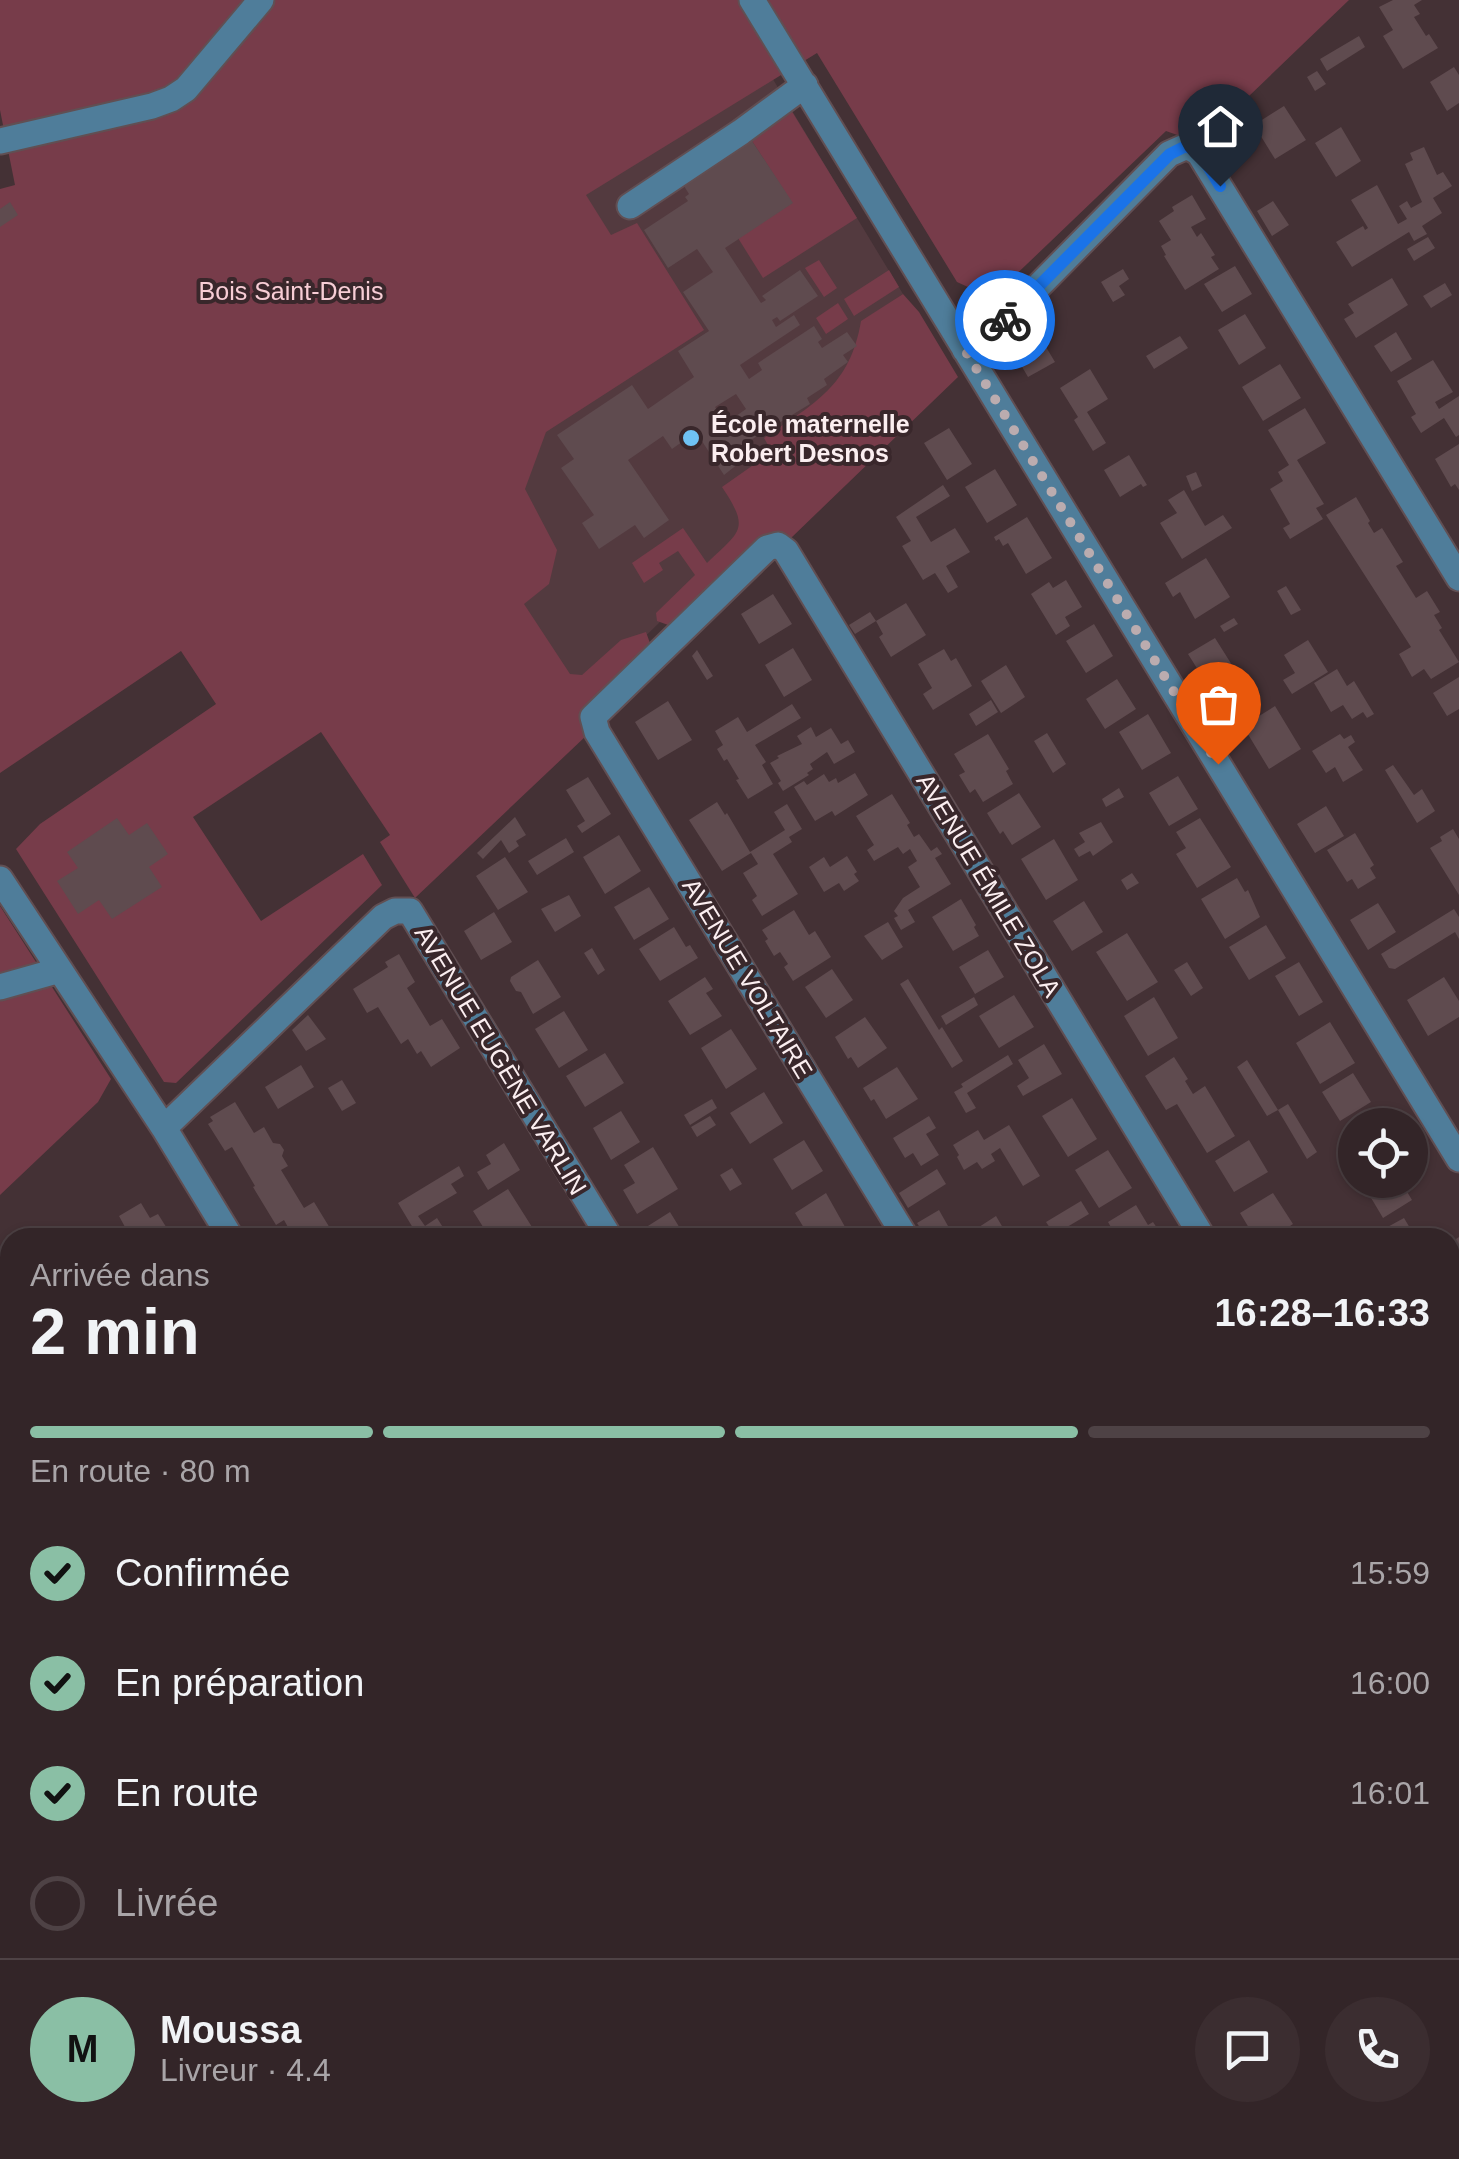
<!DOCTYPE html>
<html lang="fr">
<head>
<meta charset="utf-8">
<style>
  :root { --surface:#332528; --page:#3b2d30; --text:#f1f3f6; --muted:#a9a5a8; --line:#4e4245; --accent:#8abfa5 }
  body { margin:0; font-family:Helvetica,sans-serif; background:var(--page); color:var(--text); height:100vh; display:flex; flex-direction:column; font-size:38px; white-space:nowrap }
  * { box-sizing:border-box; margin:0 }
  p { font-size:32px; color:var(--muted) }
  .icon { flex:none; width:55px; height:55px; fill:none; stroke:currentColor; stroke-width:2; stroke-linecap:round; stroke-linejoin:round }
  .map { position:relative; flex:1; overflow:hidden }
  .sheet { position:absolute; left:0px; top:1228px; width:1460px; height:932px; display:flex; flex-direction:column; background:var(--surface); border-radius:30px 30px 0 0; box-shadow:0 2px 8px #0004,0 0 0 2px var(--line) }
  .sheet>* { flex:none }
  .fabs { position:absolute; left:1338px; top:1108px; display:grid; gap:20px }
  .fabs a { display:grid; place-items:center; width:90px; height:90px; border-radius:50%; background:var(--surface); box-shadow:0 2px 8px #0004,0 0 0 2px var(--line); font-size:50px }
  .pin { position:absolute; display:grid; place-items:center; width:85px; height:85px; color:#fff; margin:-102px -42px; border-radius:50% 50% 50% 0; rotate:-45deg; box-shadow:0 0 10px #0007 }
  .pin .icon { rotate:45deg }
  .courier { position:absolute; display:grid; place-items:center; width:100px; height:100px; margin:-50px; border:8px solid #1a73e8; border-radius:50%; background:#fff; color:#222; box-shadow:0 2px 12px #0007 }
  .overview em { font-style:normal; font-weight:700 }
  .overview div { display:flex; flex-direction:column-reverse }
  .overview { display:flex; align-items:center; justify-content:space-between; height:170px; padding:0 30px }
  h1 { font-size:65px; font-weight:700; line-height:75px }
  .bar { display:grid; grid-template-columns:repeat(4,1fr); gap:15px 10px; align-content:center; height:120px; padding:0 30px }
  .bar i { height:12px; border-radius:8px; background:var(--line) }
  .bar .current { background:var(--accent) }
  .bar p { grid-column:span 4 }
  .line { display:flex; align-items:center; gap:25px; padding:0 30px; border-top:2px solid var(--line) }
  .line div { flex:1 }
  .round { display:grid; place-items:center; flex:none; width:105px; height:105px; border-radius:52px; background:var(--page) }
  ol { padding:0 30px; list-style:none }
  li { display:flex; align-items:center; gap:30px; height:110px }
  li p { margin-inline-start:auto }
  li .icon { padding:10px; border-radius:50%; background:var(--accent); color:#111; stroke-width:4 }
  li:last-child { color:var(--muted) }
  li i { width:55px; height:55px; border:5px solid var(--line); border-radius:50% }
  .map>svg:first-child { display:block }
  .built { fill:#533a3f }
  .green { fill:#773c4a }
  .building { fill:#5f4b4f; fill-rule:evenodd }
  .lines { fill:none; stroke-linecap:round; stroke-linejoin:round }
  .minor-casing { stroke:#614f53; stroke-width:29 }
  .minor { stroke:#4f7d9a; stroke-width:25 }
  .done { stroke:#bbacaf; stroke-width:10; stroke-dasharray:0 18 }
  .route { stroke:#1a73e8; stroke-width:12 }
  .poi-dot { fill:#6fc2f4; stroke:#39272b; stroke-width:4 }
  .labels { text-anchor:middle; dominant-baseline:central; stroke-width:8; stroke-linejoin:round; paint-order:stroke }
  .park-label { font-size:25px; fill:#f7cdd5; stroke:#39272b }
  .poi-label { font-size:25px; font-weight:bold; fill:#fbeef0; stroke:#39272b; text-anchor:start }
  .street-label { font-size:25px; fill:#fbeef0; stroke:#39272b }
</style>
</head>
<body>
<div class="map">
<svg width="1459" height="2159" viewBox="0 0 1459 2159">
  <rect width="100%" height="100%" fill="#443135"/>
  <!-- built -->
  <path class="built" d="M771 76 903 294 867 318 909 379 579 701 446 497 571 200Z
    M1459 1799V1938L1450 1923V1805Z"/>
  <!-- green -->
  <path class="green" d="M0 0H1349L1200 143 1166 131 1002 288 981 293 957 282 817 53 586 195 611 235 637 223 704 330 546 432 525 489 557 550 549 584 524 604 570 674 582 675 621 640 646 632 651 646 586 709 581 726 587 735 415 898 380 842 390 835 321 732 193 817 261 921 363 854 382 885 176 1083 164 1082 16 849 40 824 216 704 181 651 0 773V189L15 185 0 110Z
    M791 110 857 218 763 278 738 238 792 203 752 141Z
    M819 260 837 288 824 297 805 268Z
    M889 270 899 287 854 316 844 299Z
    M903 294 919 312 958 377 791 538 777 533 765 535 671 626 657 621 656 613 695 575 678 551 659 563 663 570 644 583 632 563 683 528 707 563C740 531 751 530 722 487L772 452 764 438C815 403 850 386 861 321Z
    M838 303 848 319 826 334 816 318Z
    M0 906 111 1079 98 1102 0 1195Z"/>
  <!-- building -->
  <path class="building" d="M1393 0H1422L1414 5 1420 14 1414 17 1426 36 1429 34 1438 48 1403 69 1383 36 1393 30 1379 7Z
    M1359 36 1365 47 1327 71 1320 59Z
    M1454 67 1459 75V103L1447 111 1430 82Z
    M1317 71 1326 84 1315 91 1307 77Z
    M1284 106 1306 140 1275 159 1254 125Z
    M1341 127 1361 161 1336 177 1315 143Z
    M752 141 793 203 725 248 761 303 766 300 762 296 800 270 818 296 780 321 777 317 772 320 776 327 794 315 800 325 740 365 749 379 762 370 758 363 814 326 822 339 818 342 822 348 847 332 857 346 843 355 848 362 824 379 827 385 807 398 810 404 741 446 748 456 724 475 696 432 672 449 663 436 628 460 669 520 644 538 635 525 599 549 582 523 594 515 561 468 574 459 557 435 632 385 648 409 694 377 678 351 709 331 683 292 713 272 697 249 668 268 644 230 688 201 685 197 689 194 684 186ZM736 394 746 409 726 423 715 407Z
    M1424 147 1437 175 1443 172 1452 186 1433 198 1442 213 1422 226 1427 234 1414 241 1409 232 1352 267 1336 242 1363 226 1365 230 1368 228 1351 200 1377 185 1398 224 1407 219 1399 206 1407 201 1411 208 1422 202 1405 164 1413 160 1410 153Z
    M1192 195 1206 219 1191 227 1197 237 1201 233 1215 255 1211 257 1219 269 1185 290 1164 256 1166 255 1161 246 1171 240 1159 221 1174 211 1172 207Z
    M1273 201 1289 225 1272 236 1257 211Z
    M10 202 18 215 0 227V209Z
    M1428 237 1435 248 1414 261 1407 249Z
    M1235 266 1252 294 1222 312 1204 284Z
    M1123 269 1129 279 1119 286 1125 295 1113 302 1101 282Z
    M1392 278 1408 305 1356 338 1344 319 1354 313 1348 304Z
    M1445 283 1452 295 1431 308 1423 296Z
    M1245 314 1266 348 1239 365 1218 330Z
    M1037 332 1055 362 1028 377 1011 348Z
    M1396 332 1412 359 1391 372 1374 346Z
    M1180 336 1188 348 1154 369 1146 356Z
    M1433 360 1453 392 1435 402 1439 409 1459 396V435L1456 437 1444 418 1421 433 1411 417 1416 414 1397 381Z
    M1280 364 1301 398 1263 421 1242 387Z
    M1090 369 1108 399 1087 412 1106 443 1093 451 1074 420 1078 417 1060 388Z
    M1305 408 1326 443 1297 460 1324 504 1316 508 1323 519 1290 539 1283 528 1290 524 1270 489 1283 481 1278 472 1289 465 1268 430Z
    M949 428 972 464 947 480 924 443Z
    M1459 444V490L1455 484 1451 487 1435 459Z
    M1129 455 1147 485 1143 487 1141 484 1120 497 1104 470Z
    M995 469 1017 505 987 523 965 487Z
    M1196 472 1202 486 1192 491 1186 476Z
    M943 485 950 496 916 517 931 542 955 528 970 552 946 566 958 587 948 593 935 573 923 580 902 546 911 541 896 517Z
    M1184 490 1205 526 1223 515 1232 528 1182 559 1160 523 1177 513 1168 500Z
    M1356 497 1370 521 1368 523 1374 533 1382 528 1403 562 1396 566 1416 598 1427 591 1440 612 1434 615 1442 628 1439 630 1459 662 1431 679 1424 669 1412 677 1399 654 1411 647 1326 515Z
    M1027 517 1052 558 1026 574 1008 543 1003 546 999 539 996 541 994 537Z
    M1206 558 1230 597 1195 619 1180 592 1173 597 1165 583Z
    M1066 580 1082 607 1065 617 1070 626 1056 635 1031 594 1049 582 1053 588Z
    M1286 586 1301 610 1291 615 1277 591Z
    M773 594 792 624 759 644 741 614Z
    M906 603 926 635 891 657 879 637 883 634 876 621Z
    M870 612 876 621 855 634 849 625Z
    M1234 618 1238 624 1224 632 1220 626Z
    M1094 624 1113 656 1086 673 1066 641Z
    M1215 638 1232 665 1205 681 1188 654Z
    M1308 640 1328 672 1292 694 1283 680 1295 673 1284 655Z
    M793 648 812 680 784 697 765 665Z
    M944 649 951 661 956 658 972 686 933 710 923 694 932 688 918 664Z
    M697 650 713 676 707 680 692 656Z
    M1006 665 1025 697 1001 713 981 681Z
    M1337 669 1347 686 1354 681 1374 714 1367 718 1363 712 1352 719 1343 705 1331 712 1314 683Z
    M1459 677V709L1447 716 1433 693Z
    M1117 679 1136 709 1105 729 1086 699Z
    M1220 684 1230 700 1225 702 1228 706 1210 716 1198 697Z
    M991 700 998 712 976 726 969 714Z
    M668 701 692 740 658 760 635 722Z
    M792 704 801 718 755 745 766 762 762 765 773 784 748 799 736 780 739 779 727 759 724 761 717 749 723 745 715 731 738 717 747 732Z
    M1275 706 1301 749 1269 769 1243 726Z
    M1148 714 1171 753 1142 770 1119 732Z
    M811 727 816 737 831 728 841 744 848 740 855 752 834 764 827 752 810 764 813 769 807 773 809 775 783 791 778 783 781 781 770 763 779 758 777 756 802 744 797 736Z
    M1047 733 1066 764 1053 773 1034 741Z
    M988 734 1009 769 1006 771 1013 784 983 802 975 789 970 793 959 775 965 772 954 754Z
    M1340 734 1344 739 1351 735 1355 742 1348 747 1363 770 1343 782 1335 767 1326 773 1312 751Z
    M1393 765 1414 795 1422 789 1435 811 1417 823 1385 770Z
    M855 773 868 795 835 816 832 811 815 821 794 787 804 781 807 785 824 774 829 782 836 778 838 783Z
    M1178 776 1198 809 1169 826 1149 793Z
    M588 777 611 814 582 833 577 826 585 821 566 790Z
    M1119 788 1124 797 1106 807 1102 799Z
    M1019 793 1041 827 1012 845 1003 831 1000 834 987 813Z
    M892 794 910 823 907 825 914 837 919 834 931 851 937 847 942 854 935 858 951 884 908 910 915 922 901 930 894 918 898 916 894 911 903 898 920 887 908 867 917 861 910 849 903 854 898 847 874 861 867 850 874 845 856 816Z
    M717 802 725 815 727 813 750 852 785 830 774 812 787 804 802 829 789 837 792 842 773 854 798 894 762 916 752 900 757 896 743 873 758 864 751 853 722 871 689 820Z
    M1326 806 1344 836 1315 853 1297 824Z
    M515 817 526 835 516 841 519 846 509 853 501 840 483 859 477 853Z
    M117 818 129 835 147 823 168 854 149 867 162 887 112 919 99 900 78 914 57 881 78 868 67 852Z
    M1200 818 1231 867 1197 888 1176 854 1186 848 1176 832Z
    M1101 822 1113 842 1093 856 1090 851 1079 857 1074 849 1085 842 1079 833Z
    M1453 829 1459 839V895L1430 848 1442 841 1440 837Z
    M1355 833 1374 865 1370 868 1376 878 1358 889 1352 879 1347 882 1327 850Z
    M619 835 641 871 605 894 583 857Z
    M566 838 574 852 537 875 528 861Z
    M1054 839 1078 880 1046 900 1021 859Z
    M847 856 857 872 854 874 859 881 844 891 839 883 824 892 809 867 824 857 830 867Z
    M505 857 528 892 498 910 476 876Z
    M1132 873 1139 883 1127 890 1121 880Z
    M1237 878 1245 892 1248 890 1260 917 1225 939 1201 899Z
    M649 887 669 919 634 940 614 907Z
    M569 895 581 916 555 932 541 909Z
    M961 899 976 925 974 927 979 936 953 951 932 917Z
    M1084 901 1103 932 1072 951 1053 921Z
    M1378 903 1396 932 1368 950 1350 920Z
    M1454 909 1459 917V939L1455 932 1395 969 1389 968 1381 954Z
    M794 910 809 935 815 931 831 957 793 981 784 967 788 964 780 952 774 956 765 941 768 939 762 930Z
    M494 912 512 942 481 960 464 931Z
    M888 922 903 947 882 960 864 936Z
    M1266 925 1286 958 1249 980 1229 947Z
    M674 927 686 947 690 945 698 958 660 981 639 949Z
    M1127 933 1158 982 1127 1001 1096 952Z
    M592 948 605 970 598 975 584 953Z
    M988 950 1004 977 975 994 959 967Z
    M399 954 415 982 407 988 430 1026 442 1019 460 1048 431 1067 421 1051 417 1054 408 1039 401 1044 378 1007 367 1013 353 989 388 967 385 962Z
    M538 960 561 997 533 1014 521 992 516 991 510 981 511 977Z
    M1187 962 1203 988 1191 996 1174 970Z
    M1299 962 1323 1002 1299 1016 1275 976Z
    M832 969 853 1000 826 1018 805 987Z
    M705 977 713 989 706 993 722 1016 690 1035 668 1001Z
    M1444 977 1459 1001V1017L1428 1036 1407 1000Z
    M908 979 939 1030 942 1027 963 1061 952 1068 900 984Z
    M1014 995 1034 1027 999 1048 979 1016Z
    M974 997 978 1005 946 1025 941 1016Z
    M1154 997 1178 1038 1148 1056 1124 1016Z
    M564 1011 588 1050 559 1068 535 1029Z
    M308 1015 326 1039 306 1051 292 1030Z
    M865 1017 887 1048 858 1068 851 1057 848 1059 835 1037Z
    M1330 1022 1355 1063 1320 1084 1296 1043Z
    M731 1029 757 1069 726 1089 701 1048Z
    M1044 1044 1062 1074 1023 1096 1017 1086 1029 1078 1018 1060Z
    M605 1053 624 1083 585 1107 566 1076Z
    M1008 1055 1013 1064 967 1093 976 1108 966 1113 954 1092 963 1087 961 1084Z
    M1174 1057 1188 1079 1185 1081 1193 1094 1205 1086 1235 1136 1207 1153 1177 1104 1166 1110 1145 1076Z
    M1247 1060 1278 1110 1288 1104 1317 1152 1307 1159 1278 1110 1267 1116 1237 1067Z
    M301 1065 314 1087 278 1109 265 1087Z
    M897 1067 918 1099 886 1119 874 1099 871 1101 863 1088Z
    M1353 1073 1371 1102 1340 1121 1322 1092Z
    M342 1080 356 1103 342 1111 328 1088Z
    M764 1092 783 1123 750 1144 730 1113Z
    M1072 1098 1097 1139 1068 1157 1042 1116Z
    M712 1099 717 1108 690 1125 684 1115Z
    M235 1102 254 1133 264 1127 273 1143 280 1144 284 1150 282 1156 288 1166 281 1170 304 1208 314 1202 336 1238H294L284 1220 276 1225 253 1187 255 1186 232 1147 225 1151 208 1124 213 1121 210 1117Z
    M621 1111 640 1142 611 1160 593 1128Z
    M710 1116 716 1125 697 1137 691 1127Z
    M929 1116 936 1128 926 1134 939 1155 921 1166 913 1153 905 1158 893 1138Z
    M1009 1125 1040 1176 1023 1186 1000 1148 991 1154 995 1161 982 1169 977 1162 964 1170 957 1157 959 1155 953 1145 978 1130 984 1140Z
    M804 1140 823 1171 792 1190 773 1159Z
    M1249 1140 1268 1172 1234 1192 1215 1161Z
    M504 1143 520 1170 488 1190 477 1172 491 1164 486 1155Z
    M653 1147 678 1189 637 1214 623 1190 635 1183 624 1165Z
    M1108 1150 1132 1188 1099 1208 1075 1170Z
    M459 1166 464 1176 451 1184 457 1193 418 1216 425 1226 437 1218 444 1229 429 1238H419L398 1203Z
    M732 1168 742 1184 730 1191 720 1175Z
    M937 1169 946 1184 908 1208 899 1193Z
    M1366 1180H1400L1412 1200 1383 1218 1367 1191 1371 1189Z
    M508 1189 532 1227 529 1229 534 1238H490L473 1211Z
    M826 1193 849 1234 843 1238H824L823 1235 818 1238H810L795 1213Z
    M1273 1193 1293 1224 1272 1238H1255L1240 1213Z
    M1081 1201 1089 1214 1062 1230 1066 1238H1050L1048 1233 1052 1231 1046 1222Z
    M141 1203 150 1218 158 1214 168 1230 155 1238H131L119 1216Z
    M1136 1205 1148 1225 1153 1222 1161 1234 1155 1238H1126L1123 1232 1116 1236 1108 1222Z
    M939 1210 948 1226 926 1238 917 1223Z
    M670 1212 686 1238H644L640 1231Z
    M996 1216 1009 1238H962Z
    M1404 1218 1416 1238H1370L1382 1230Z
    M1459 1237V1272L1450 1277V1243Z
    M10 1326V1378L4 1382 0 1376V1332Z
    M10 1402V1432L0 1416V1408Z
    M1459 1485V1529L1452 1533 1450 1491Z
    M10 1579V1637L0 1620V1585Z
    M10 1685V1718L0 1702V1691Z
    M10 1737V1789L0 1795V1743Z
    M1459 1819V1862L1450 1867V1825Z
    M10 1958V2000L0 2006V1964Z
    M1450 1993 1459 2008V2027L1450 2032Z
    M1459 2053V2088L1452 2092 1450 2088V2070L1452 2068 1450 2058Z
    M127 2150H139L145 2159H112Z
    M318 2150H346L332 2159H324Z
    M465 2150H516L522 2159H470Z
    M584 2150H595L601 2159H569Z
    M702 2150H741L744 2155 741 2157 742 2159H699L705 2155Z
    M1069 2150H1114L1100 2159H1074Z
    M1204 2150H1249L1254 2157 1209 2159Z
    M1294 2150H1314L1316 2153 1305 2159H1300Z"/>
  <g class="lines">
    <!-- minor casing -->
    <g class="minor-casing">
      <path id="minor" d="M752 0 1459 1159
        M0 141 152 106 171 99 186 89 261 0
        M630 206 741 132 805 85
        M965 350 1006 319 1169 154 1187 146 1199 153 1459 578
        M0 879 164 1128 231 1238
        M0 987 60 970
        M164 1128 383 917 395 911H410L610 1238
        M906 1238 597 732 593 717 767 548 778 545 786 551 1203 1238
        M0 1481 10 1498
        M1450 1642 1459 1657
        M1450 1781 1459 1776
        M1450 2129 1459 2144
        M0 2146 8 2159
        M409 2150 414 2159
        M787 2150 793 2159
        M1166 2150 1171 2159
        M863 2159 876 2150"/>
    </g>
    <!-- minor -->
    <use href="#minor" class="minor"/>
  </g>
  <g class="lines">
    <!-- done -->
    <path class="done" d="M1005 320 965 350 1218 764"/>
    <!-- route -->
    <path class="route" d="M1005 320 1170 154 1186 146 1200 153 1220 186"/>
  </g>
  <!-- markers -->
  <circle class="poi-dot" cx="691" cy="438" r="10"/>
  <g class="labels">
    <!-- park labels -->
    <g class="park-label">
      <text x="291" y="291">Bois Saint-Denis</text>
    </g>
    <!-- poi labels -->
    <g class="poi-label">
      <text x="711" y="424">École maternelle<tspan x="711" dy="29">Robert Desnos</tspan></text>
    </g>
    <!-- street labels -->
    <g class="street-label">
      <text transform="translate(989 885) rotate(59)">AVENUE ÉMILE ZOLA</text>
      <text transform="translate(748 978) rotate(59)">AVENUE VOLTAIRE</text>
      <text transform="translate(501 1060) rotate(59)">AVENUE EUGÈNE VARLIN</text>
    </g>
  </g>
</svg>
<div class="fabs">
<a><svg class="icon" aria-label="locate" viewBox="0 0 24 24"><circle cx="12" cy="12" r="6"/><path d="M12 2v4M12 18v4M2 12h4M18 12h4"/></svg></a>
</div>
<div class="pin" style="left:1218px;top:764px;background:#ea580c"><svg class="icon" aria-label="bag" viewBox="0 0 24 24"><path d="M5 8h14l-1 12H6zM9 8a3 3 0 0 1 6 0"/></svg></div>
<div class="pin" style="left:1220px;top:186px;background:#1f2937"><svg class="icon" aria-label="home" viewBox="0 0 24 24"><path d="M3 11l9-7 9 7M6 9v11h12V9"/></svg></div>
<div class="courier" style="left:1005px;top:320px"><svg class="icon" aria-label="bike" viewBox="0 0 24 24"><circle cx="6" cy="16" r="4"/><circle cx="18" cy="16" r="4"/><path d="M6 16l4-8h5l3 8M10 8l3 8H6M13 5h3"/></svg></div>
<section class="sheet">
<div class="overview"><div><h1>2 min</h1><p>Arrivée dans</p></div><em>16:28–16:33</em></div>
<div class="bar"><i class="current"></i><i class="current"></i><i class="current"></i><i></i><p>En route · 80 m</p></div>
<ol>
<li><svg class="icon" aria-label="check" viewBox="0 0 24 24"><path d="M5 12l5 5 9-10"/></svg>Confirmée<p>15:59</p></li>
<li><svg class="icon" aria-label="check" viewBox="0 0 24 24"><path d="M5 12l5 5 9-10"/></svg>En préparation<p>16:00</p></li>
<li><svg class="icon" aria-label="check" viewBox="0 0 24 24"><path d="M5 12l5 5 9-10"/></svg>En route<p>16:01</p></li>
<li><i></i>Livrée</li>
</ol>
<div class="line" style="height:180px"><b class="round" style="background:var(--accent);color:#111">M</b><div><b>Moussa</b><p>Livreur · 4.4</p></div><a class="round"><svg class="icon" aria-label="chat" viewBox="0 0 24 24"><path d="M4 5h16v11H9l-5 4z"/></svg></a><a class="round"><svg class="icon" aria-label="phone" viewBox="0 0 24 24"><path d="M5 4h4l2 5-3 2q2 4 5 5l2-3 5 2v4C11 20 4 13 5 4z"/></svg></a></div>
</section>
</div>
</body>
</html>
